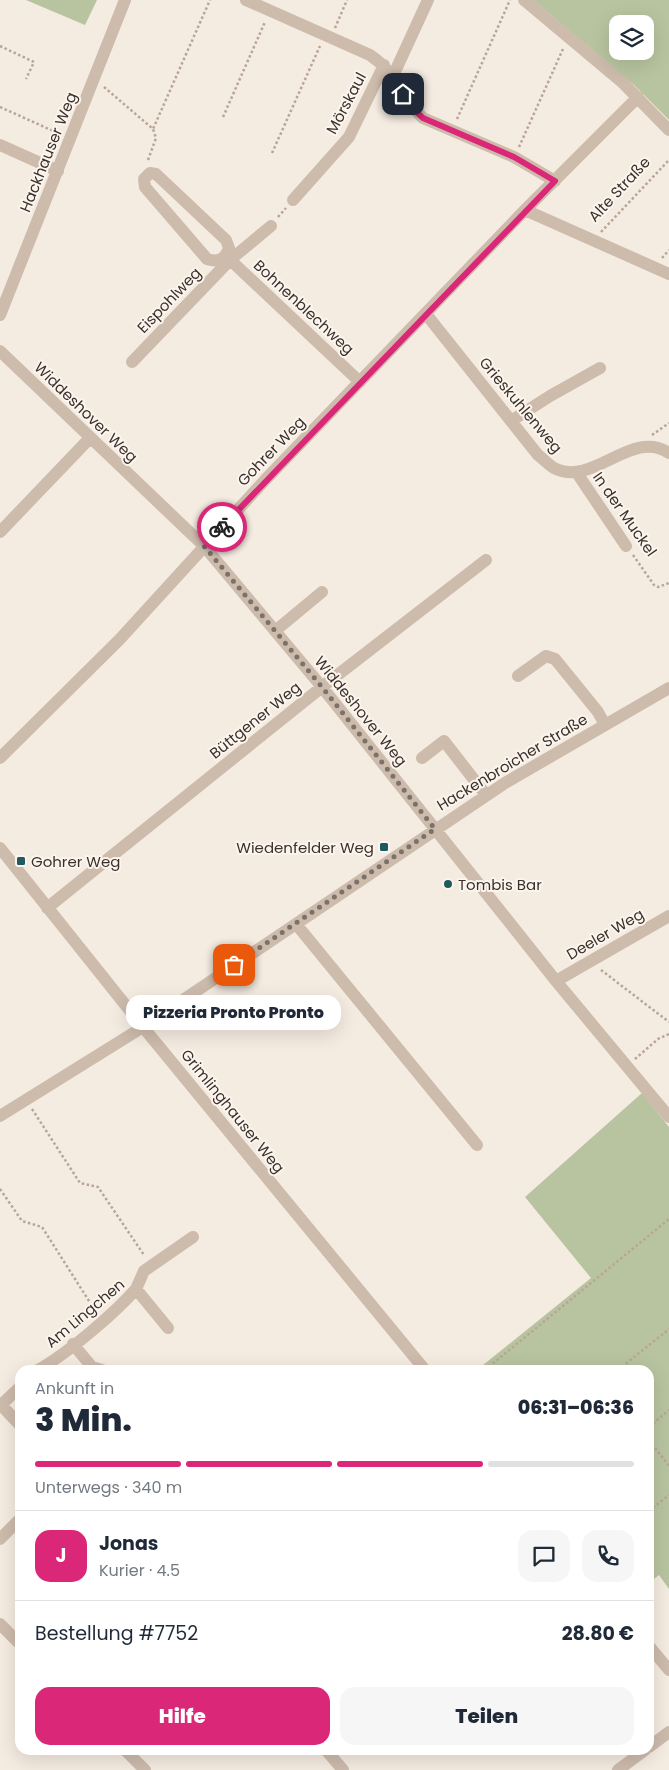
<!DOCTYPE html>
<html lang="de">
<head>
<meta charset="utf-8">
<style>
  :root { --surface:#fff; --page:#f6f6f7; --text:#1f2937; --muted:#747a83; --line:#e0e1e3; --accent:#db2777 }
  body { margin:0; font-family:Poppins,sans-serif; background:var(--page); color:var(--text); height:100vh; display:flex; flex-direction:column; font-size:19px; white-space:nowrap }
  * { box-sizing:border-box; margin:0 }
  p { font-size:16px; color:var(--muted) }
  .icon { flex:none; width:28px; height:28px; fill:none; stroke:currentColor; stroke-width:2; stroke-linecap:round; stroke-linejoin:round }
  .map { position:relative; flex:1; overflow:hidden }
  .panel { position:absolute; left:15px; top:1365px; width:639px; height:390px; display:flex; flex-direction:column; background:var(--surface); border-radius:15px; box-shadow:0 5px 20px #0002 }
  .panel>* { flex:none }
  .tools { position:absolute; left:609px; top:15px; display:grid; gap:10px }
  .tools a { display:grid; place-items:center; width:45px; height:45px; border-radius:10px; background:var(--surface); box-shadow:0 5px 20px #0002; font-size:25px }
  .pin { position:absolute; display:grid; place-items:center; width:42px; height:42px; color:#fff; margin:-21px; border-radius:10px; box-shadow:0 2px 8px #0006 }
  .courier { position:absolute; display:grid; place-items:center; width:50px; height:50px; margin:-25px; border:4px solid #db2777; border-radius:50%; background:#fff; color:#222; box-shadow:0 1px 6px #0007 }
  .bubble { position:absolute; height:35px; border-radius:15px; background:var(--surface); box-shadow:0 5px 20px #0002; font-size:16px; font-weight:800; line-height:35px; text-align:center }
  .overview em { font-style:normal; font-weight:800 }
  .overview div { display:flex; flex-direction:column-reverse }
  .overview { display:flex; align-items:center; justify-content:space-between; height:85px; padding:0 20px }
  h1 { font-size:32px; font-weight:800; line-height:38px }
  .bar { display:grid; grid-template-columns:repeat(4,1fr); gap:8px 5px; align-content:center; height:60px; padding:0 20px }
  .bar i { height:6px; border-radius:4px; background:var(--line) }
  .bar .selected { background:var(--accent) }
  .bar p { grid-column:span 4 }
  .line { display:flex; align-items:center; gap:12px; padding:0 20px; border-top:1px solid var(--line) }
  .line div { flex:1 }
  .round { display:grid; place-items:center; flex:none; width:52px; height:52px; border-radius:15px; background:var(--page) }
  .cta { display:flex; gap:10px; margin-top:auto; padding:10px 20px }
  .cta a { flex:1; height:58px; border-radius:15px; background:var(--accent); color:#fff; font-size:20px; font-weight:800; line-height:58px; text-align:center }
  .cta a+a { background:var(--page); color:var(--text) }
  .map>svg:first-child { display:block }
  .green { fill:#b8c4a0; fill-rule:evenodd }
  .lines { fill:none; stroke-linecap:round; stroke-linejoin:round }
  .path { stroke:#b9a596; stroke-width:2.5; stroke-dasharray:2.5 2.5; stroke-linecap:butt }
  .minor { stroke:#cdbbac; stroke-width:12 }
  .done { stroke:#7c716b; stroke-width:5; stroke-dasharray:0 9 }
  .route { stroke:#db2777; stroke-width:6 }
  .poi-dot { fill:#1f5a5e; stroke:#fbf5ee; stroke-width:2 }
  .labels { text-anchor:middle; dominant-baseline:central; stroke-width:4; stroke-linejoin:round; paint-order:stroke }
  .street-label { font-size:15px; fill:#3b302b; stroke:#fbf5ee }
  .poi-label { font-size:15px; fill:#3b302b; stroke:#fbf5ee; text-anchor:start }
</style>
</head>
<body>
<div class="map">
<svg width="669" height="1770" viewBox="0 0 669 1770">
  <rect width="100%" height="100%" fill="#f4ebe1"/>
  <!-- green -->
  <path class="green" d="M26 0H97L85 25Z
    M533 0H669V120L634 85ZM618 24H645V51H618Z
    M642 1093 669 1127V1589L659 1575 649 1583V1370H477L591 1278 525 1197Z"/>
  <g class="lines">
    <!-- path -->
    <path class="path" d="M335 28 347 0
      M0 46 34 62 26 79
      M104 87 153 129 210 0
      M0 107 60 134
      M223 117 265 22
      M457 119 510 0
      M519 147 563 49
      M272 153 320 46
      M148 160 156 138 153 129
      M278 217 286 208
      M601 232 669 160
      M662 258 669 250
      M652 435 669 423
      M633 555 654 585 658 587 669 583
      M601 970 669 1022
      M635 1059 658 1039 669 1034
      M32 1109 80 1183 98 1187 144 1255
      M0 1189 22 1221 42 1227 96 1312
      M485 1370 669 1219
      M618 1370 669 1329
      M649 1427 669 1410
      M649 1440 669 1466
      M649 1511 669 1495"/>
    <!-- minor -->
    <path class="minor" d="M246 0 370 55C397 73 400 97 423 118L514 157 555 181
      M524 0 623 83 669 130
      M393 76 428 0
      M0 145 58 171
      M150 173 156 174 226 240 229 248C225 259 219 263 207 259L145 187 144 179Z
      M293 200 349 137 384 65
      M525 210 669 274
      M226 256 360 382
      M426 314 538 455C544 459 549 466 556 469 594 486 632 428 669 453
      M0 315 125 0
      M0 351 204 546 322 687 556 981 669 1117
      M132 362 230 260 271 226
      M511 421 550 396 600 368
      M577 473 626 546
      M0 532 90 438
      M275 631 322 592
      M518 676 546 656 555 659 598 712 605 725
      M0 758 120 639 266 479 525 210 638 97
      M422 758 444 741 486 795
      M0 848 143 1027 425 1370
      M47 908 322 687 486 560
      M296 924 477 1145
      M556 981 669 916
      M0 1116 143 1027 505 783 669 688
      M136 1289 144 1271 193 1237
      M73 1344 92 1367 102 1370
      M38 1370C68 1353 114 1314 136 1289L168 1328
      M0 1404 20 1425
      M1 1405 20 1387
      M0 1539 20 1519
      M0 1624 20 1644
      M649 1646 669 1670
      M649 1747 669 1732
      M125 1750 145 1770
      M326 1750 343 1770
      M618 1770 645 1750"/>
  </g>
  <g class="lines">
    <!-- done -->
    <path class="done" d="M222 527 204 546 322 687 435 829 234 965"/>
    <!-- route -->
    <path class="route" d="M222 527 555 181 514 157 423 118 412 108 403 94"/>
  </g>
  <!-- markers -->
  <g class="poi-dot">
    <rect x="379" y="842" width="10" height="10" rx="2.5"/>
    <rect x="16" y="856" width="10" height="10" rx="2.5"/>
    <circle cx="448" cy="884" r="5"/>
  </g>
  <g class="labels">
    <!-- street labels -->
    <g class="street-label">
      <text transform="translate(346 103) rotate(-62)">Mörskaul</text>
      <text transform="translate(48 152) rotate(-68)">Hackhauser Weg</text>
      <text transform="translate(619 189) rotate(-47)">Alte Straße</text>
      <text transform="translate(169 300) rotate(-46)">Eispohlweg</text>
      <text transform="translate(304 307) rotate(43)">Bohnenblechweg</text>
      <text transform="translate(521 405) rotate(50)">Grieskuhlenweg</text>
      <text transform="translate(86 412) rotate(44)">Widdeshover Weg</text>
      <text transform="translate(271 451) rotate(-46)">Gohrer Weg</text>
      <text transform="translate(625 514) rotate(55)">In der Muckel</text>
      <text transform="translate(361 711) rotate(51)">Widdeshover Weg</text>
      <text transform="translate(255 720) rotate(-39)">Büttgener Weg</text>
      <text transform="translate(512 762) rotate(-31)">Hackenbroicher Straße</text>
      <text transform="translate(605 934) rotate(-30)">Deeler Weg</text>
      <text transform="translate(233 1111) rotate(51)">Grimlinghauser Weg</text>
      <text transform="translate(85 1313) rotate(-40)">Am Lingchen</text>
    </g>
    <!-- poi labels -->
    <g class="poi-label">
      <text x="374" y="847" text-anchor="end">Wiedenfelder Weg</text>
      <text x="31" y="861">Gohrer Weg</text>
      <text x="458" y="884">Tombis Bar</text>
    </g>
  </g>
</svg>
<div class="tools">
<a><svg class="icon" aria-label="layers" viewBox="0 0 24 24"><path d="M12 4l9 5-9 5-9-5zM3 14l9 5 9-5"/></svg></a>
</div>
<div class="pin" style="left:234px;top:965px;background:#ea580c"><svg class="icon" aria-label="bag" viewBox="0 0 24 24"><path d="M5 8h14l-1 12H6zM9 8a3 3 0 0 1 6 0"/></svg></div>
<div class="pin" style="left:403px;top:94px;background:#1f2937"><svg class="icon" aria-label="home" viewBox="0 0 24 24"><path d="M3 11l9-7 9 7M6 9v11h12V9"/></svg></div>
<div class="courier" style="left:222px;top:527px"><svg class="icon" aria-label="bike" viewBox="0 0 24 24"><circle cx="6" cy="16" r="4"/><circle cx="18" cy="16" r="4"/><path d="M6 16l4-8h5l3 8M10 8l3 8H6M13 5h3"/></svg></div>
<div class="bubble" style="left:126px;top:995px;width:215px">Pizzeria Pronto Pronto</div>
<section class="panel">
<div class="overview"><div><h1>3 Min.</h1><p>Ankunft in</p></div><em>06:31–06:36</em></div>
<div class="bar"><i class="selected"></i><i class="selected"></i><i class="selected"></i><i></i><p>Unterwegs · 340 m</p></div>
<div class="line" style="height:90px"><b class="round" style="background:var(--accent);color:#fff">J</b><div><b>Jonas</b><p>Kurier · 4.5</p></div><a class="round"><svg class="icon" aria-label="chat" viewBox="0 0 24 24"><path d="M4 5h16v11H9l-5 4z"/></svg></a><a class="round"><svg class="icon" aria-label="phone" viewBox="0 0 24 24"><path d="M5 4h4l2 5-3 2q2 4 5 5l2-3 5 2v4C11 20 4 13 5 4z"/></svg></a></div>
<div class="line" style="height:65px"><div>Bestellung #7752</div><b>28.80 €</b></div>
<div class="cta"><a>Hilfe</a><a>Teilen</a></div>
</section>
</div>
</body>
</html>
